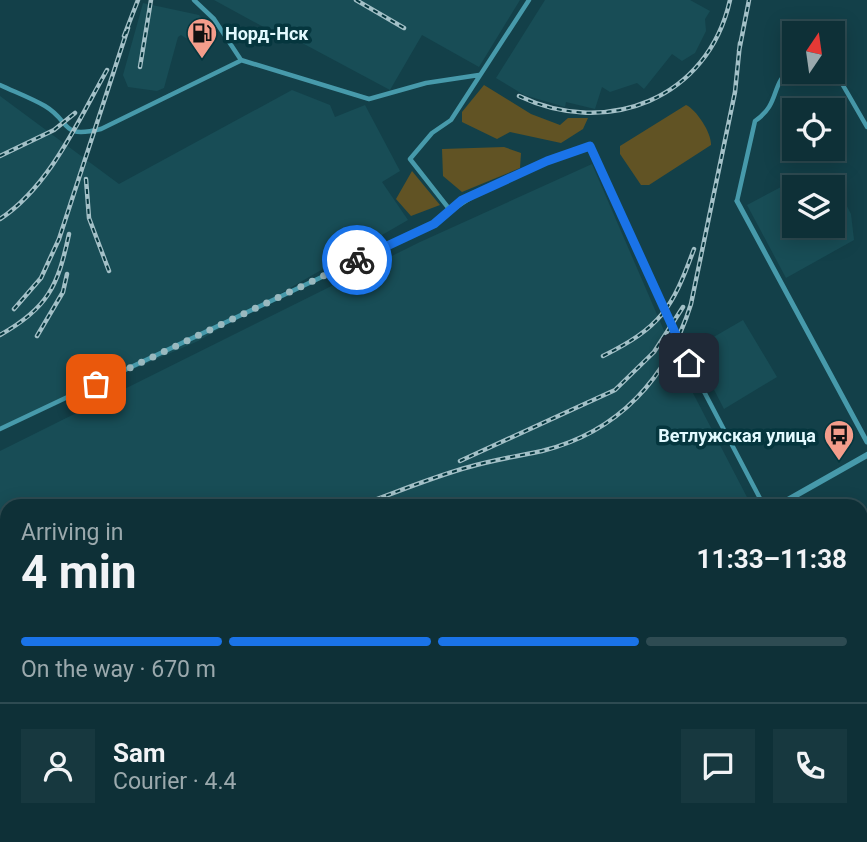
<!DOCTYPE html>
<html lang="en">
<head>
<meta charset="utf-8">
<style>
  :root { --surface:#0e3037; --page:#17383f; --text:#f1f3f6; --muted:#9ba9ad; --line:#2e4b52; --accent:#1a73e8 }
  body { margin:0; font-family:Roboto,sans-serif; background:var(--page); color:var(--text); height:100vh; display:flex; flex-direction:column; font-size:26px; white-space:nowrap }
  * { box-sizing:border-box; margin:0 }
  p { font-size:23px; color:var(--muted) }
  .icon { flex:none; width:38px; height:38px; fill:none; stroke:currentColor; stroke-width:2; stroke-linecap:round; stroke-linejoin:round }
  .map { position:relative; flex:1; overflow:hidden }
  .side { position:absolute; left:0px; top:499px; width:868px; height:345px; display:flex; flex-direction:column; background:var(--surface); border-radius:21px 21px 0 0; box-shadow:0 4px 18px #0003,0 0 0 2px var(--line) }
  .side>* { flex:none }
  .needle { width:46px; rotate:13deg }
  .fabs { position:absolute; left:782px; top:21px; display:grid; gap:14px }
  .fabs a { display:grid; place-items:center; width:63px; height:63px; border-radius:0px; background:var(--surface); box-shadow:0 4px 18px #0003,0 0 0 2px var(--line); font-size:35px }
  .pin { position:absolute; display:grid; place-items:center; width:60px; height:60px; color:#fff; margin:-30px; border-radius:14px; box-shadow:0 4px 10px #0006 }
  .courier { position:absolute; display:grid; place-items:center; width:70px; height:70px; margin:-35px; border:5px solid #1a73e8; border-radius:50%; background:#fff; color:#222; box-shadow:0 2px 9px #0007 }
  .headline em { font-style:normal; font-weight:700 }
  .headline div { display:flex; flex-direction:column-reverse }
  .headline { display:flex; align-items:center; justify-content:space-between; height:119px; padding:0 21px }
  h1 { font-size:46px; font-weight:700; line-height:52px }
  .bar { display:grid; grid-template-columns:repeat(4,1fr); gap:10px 7px; align-content:center; height:84px; padding:0 21px }
  .bar i { height:9px; border-radius:5px; background:var(--line) }
  .bar .selected { background:var(--accent) }
  .bar p { grid-column:span 4 }
  .line { display:flex; align-items:center; gap:18px; padding:0 21px; border-top:2px solid var(--line) }
  .line div { flex:1 }
  .round { display:grid; place-items:center; flex:none; width:74px; height:74px; border-radius:0px; background:var(--page) }
  .map>svg:first-child { display:block }
  .built { fill:#184d56; fill-rule:evenodd }
  .green { fill:#615324 }
  .lines { fill:none; stroke-linecap:round; stroke-linejoin:round }
  .minor { stroke:#479aab; stroke-width:4.5 }
  .tertiary { stroke:#479aab; stroke-width:5 }
  .secondary { stroke:#479aab; stroke-width:6 }
  .rail-casing { stroke:#a3c0c7; stroke-width:4.5 }
  .rail { stroke:#05363e; stroke-width:2; stroke-dasharray:5; stroke-linecap:butt }
  .done { stroke:#9ab9bf; stroke-width:7; stroke-dasharray:0 12.6 }
  .route { stroke:#1a73e8; stroke-width:9 }
  .labels { text-anchor:middle; dominant-baseline:central; stroke-width:7; stroke-linejoin:round; paint-order:stroke }
  .poi-label { font-size:18px; font-weight:bold; fill:#e3faff; stroke:#05363e; text-anchor:start }
</style>
</head>
<body>
<div class="map">
<svg width="867" height="842" viewBox="0 0 867 842">
  <rect width="100%" height="100%" fill="#134049"/>
  <!-- built -->
  <path class="built" d="M214 0H520L479 67 422 35 390 90 276 29 269 30Z
    M545 0H690L710 11 705 19 706 31 695 53 682 61 672 54 644 89 637 83 610 92 602 87 595 109 566 102 565 107 524 95 496 78Z
    M143 3 199 15 210 29 208 39 203 40 192 42 181 35 178 37 164 88 157 91 128 87 123 75Z
    M292 90 330 105 335 117 365 105 400 171 382 182 408 220 198 341 0 427V96L119 184Z
    M592 164 681 370 749 501 741 506H7V801L0 804V451L420 242Z
    M798 178 817 186 829 181 840 193 851 214 854 240 786 278 747 205ZM833 187V226H794V187Z
    M743 320 777 377 724 409 693 349Z"/>
  <!-- green -->
  <path class="green" d="M484 85 531 114 560 125 568 118H588L583 129 561 143 510 132 497 139 462 122V112Z
    M686 105C697 110 712 134 711 145L649 185H641L620 154V146Z
    M504 147 521 153 520 168 462 192 443 176 442 149Z
    M412 171 440 205 411 216 396 199Z
    M867 714V804L861 807V717Z
    M18 837 265 836 267 842H2Z
    M574 837V842H281L278 837Z
    M649 837V836L808 837 798 842H635Z"/>
  <g class="lines">
    <!-- minor -->
    <path class="minor" d="M194 0 214 19 241 60 369 99 426 83 479 75
      M833 68 867 127
      M0 85C15 92 31 98 45 106 72 122 59 139 101 129L240 61
      M737 201 755 121C782 103 769 82 794 67
      M450 210 410 159 432 133 451 120 529 0
      M0 429 434 224C479 186 535 165 590 146L677 340 764 506
      M861 597 867 593
      M861 715 867 711
      M605 836 627 842
      M628 842 643 836"/>
    <!-- tertiary -->
    <path class="tertiary" d="M737 201 867 442"/>
    <!-- secondary -->
    <path class="secondary" d="M777 506 867 455
      M0 815 7 812"/>
    <!-- rail casing -->
    <g class="rail-casing">
      <path id="rail" d="M356 0 404 28
        M124 36 138 0
        M739 51 749 0
        M140 67 151 0
        M519 96C607 138 708 99 730 0
        M0 156 54 130 75 113
        M86 179 89 218 109 271
        M0 219C50 186 78 121 107 70
        M14 309 41 278 59 239 128 28
        M0 335C48 308 58 286 69 234
        M37 336 63 292 67 274
        M603 356C661 327 672 309 694 249
        M460 461 615 390 654 352 683 307
        M358 506C395 493 432 477 469 467 493 460 518 456 542 451 619 432 668 377 691 304L735 92 740 43
        M0 686 7 677
        M0 706 7 704"/>
    </g>
    <!-- rail -->
    <use href="#rail" class="rail"/>
  </g>
  <g class="lines">
    <!-- done -->
    <path class="done" d="M96 384 357 260"/>
    <!-- route -->
    <path class="route" d="M357 260 434 224 462 200 547 161 590 146 689 363"/>
  </g>
  <!-- icons -->
  <defs>
    <g id="fuel-pin" transform="scale(1.575)"><path d="M0 17L-7.5 6A9.5 9.5 0 1 1 7.5 6Z" fill="#f49d8b" stroke="#05363e"/><path d="M-5.5-6h7V0h2V4h1.3V-2.5L3-4.5l.8-.8L6-3V5H2.5V1h-1V6h-7ZM-4.2-4.7v3.2H.2V-4.7Z" fill="#111"/></g>
    <g id="bus-pin" transform="scale(1.575)"><path d="M0 17L-7.5 6A9.5 9.5 0 1 1 7.5 6Z" fill="#f49d8b" stroke="#05363e"/><path d="M-5-6H5V4H4V6H2V4H-2V6H-4V4H-5ZM-3.5-4V0h7V-4ZM-3.5 1.2v1.5H-2V1.2ZM2 1.2v1.5H3.5V1.2Z" fill="#111"/></g>
  </defs>
  <g fill-rule="evenodd">
    <use href="#fuel-pin" x="202" y="33"/>
    <use href="#bus-pin" x="839" y="435"/>
  </g>
  <g class="labels">
    <!-- poi labels -->
    <g class="poi-label">
      <text x="225" y="33">Норд-Нск</text>
      <text x="816" y="435" text-anchor="end">Ветлужская улица</text>
    </g>
  </g>
</svg>
<div class="fabs">
<a><svg class="needle" viewBox="-14 -14 28 28"><path d="M0-13l5 13h-10z" fill="#e53935"/><path d="M0 13l5-13h-10z" fill="#9ba9ad"/></svg></a>
<a><svg class="icon" aria-label="locate" viewBox="0 0 24 24"><circle cx="12" cy="12" r="6"/><path d="M12 2v4M12 18v4M2 12h4M18 12h4"/></svg></a>
<a><svg class="icon" aria-label="layers" viewBox="0 0 24 24"><path d="M12 4l9 5-9 5-9-5zM3 14l9 5 9-5"/></svg></a>
</div>
<div class="pin" style="left:96px;top:384px;background:#ea580c"><svg class="icon" aria-label="bag" viewBox="0 0 24 24"><path d="M5 8h14l-1 12H6zM9 8a3 3 0 0 1 6 0"/></svg></div>
<div class="pin" style="left:689px;top:363px;background:#1f2937"><svg class="icon" aria-label="home" viewBox="0 0 24 24"><path d="M3 11l9-7 9 7M6 9v11h12V9"/></svg></div>
<div class="courier" style="left:357px;top:260px"><svg class="icon" aria-label="bike" viewBox="0 0 24 24"><circle cx="6" cy="16" r="4"/><circle cx="18" cy="16" r="4"/><path d="M6 16l4-8h5l3 8M10 8l3 8H6M13 5h3"/></svg></div>
<section class="side">
<div class="headline"><div><h1>4 min</h1><p>Arriving in</p></div><em>11:33–11:38</em></div>
<div class="bar"><i class="selected"></i><i class="selected"></i><i class="selected"></i><i></i><p>On the way · 670 m</p></div>
<div class="line" style="height:126px"><a class="round"><svg class="icon" aria-label="person" viewBox="0 0 24 24"><circle cx="12" cy="8" r="4"/><path d="M4 21q1-7 8-7t8 7"/></svg></a><div><b>Sam</b><p>Courier · 4.4</p></div><a class="round"><svg class="icon" aria-label="chat" viewBox="0 0 24 24"><path d="M4 5h16v11H9l-5 4z"/></svg></a><a class="round"><svg class="icon" aria-label="phone" viewBox="0 0 24 24"><path d="M5 4h4l2 5-3 2q2 4 5 5l2-3 5 2v4C11 20 4 13 5 4z"/></svg></a></div>
</section>
</div>
</body>
</html>
